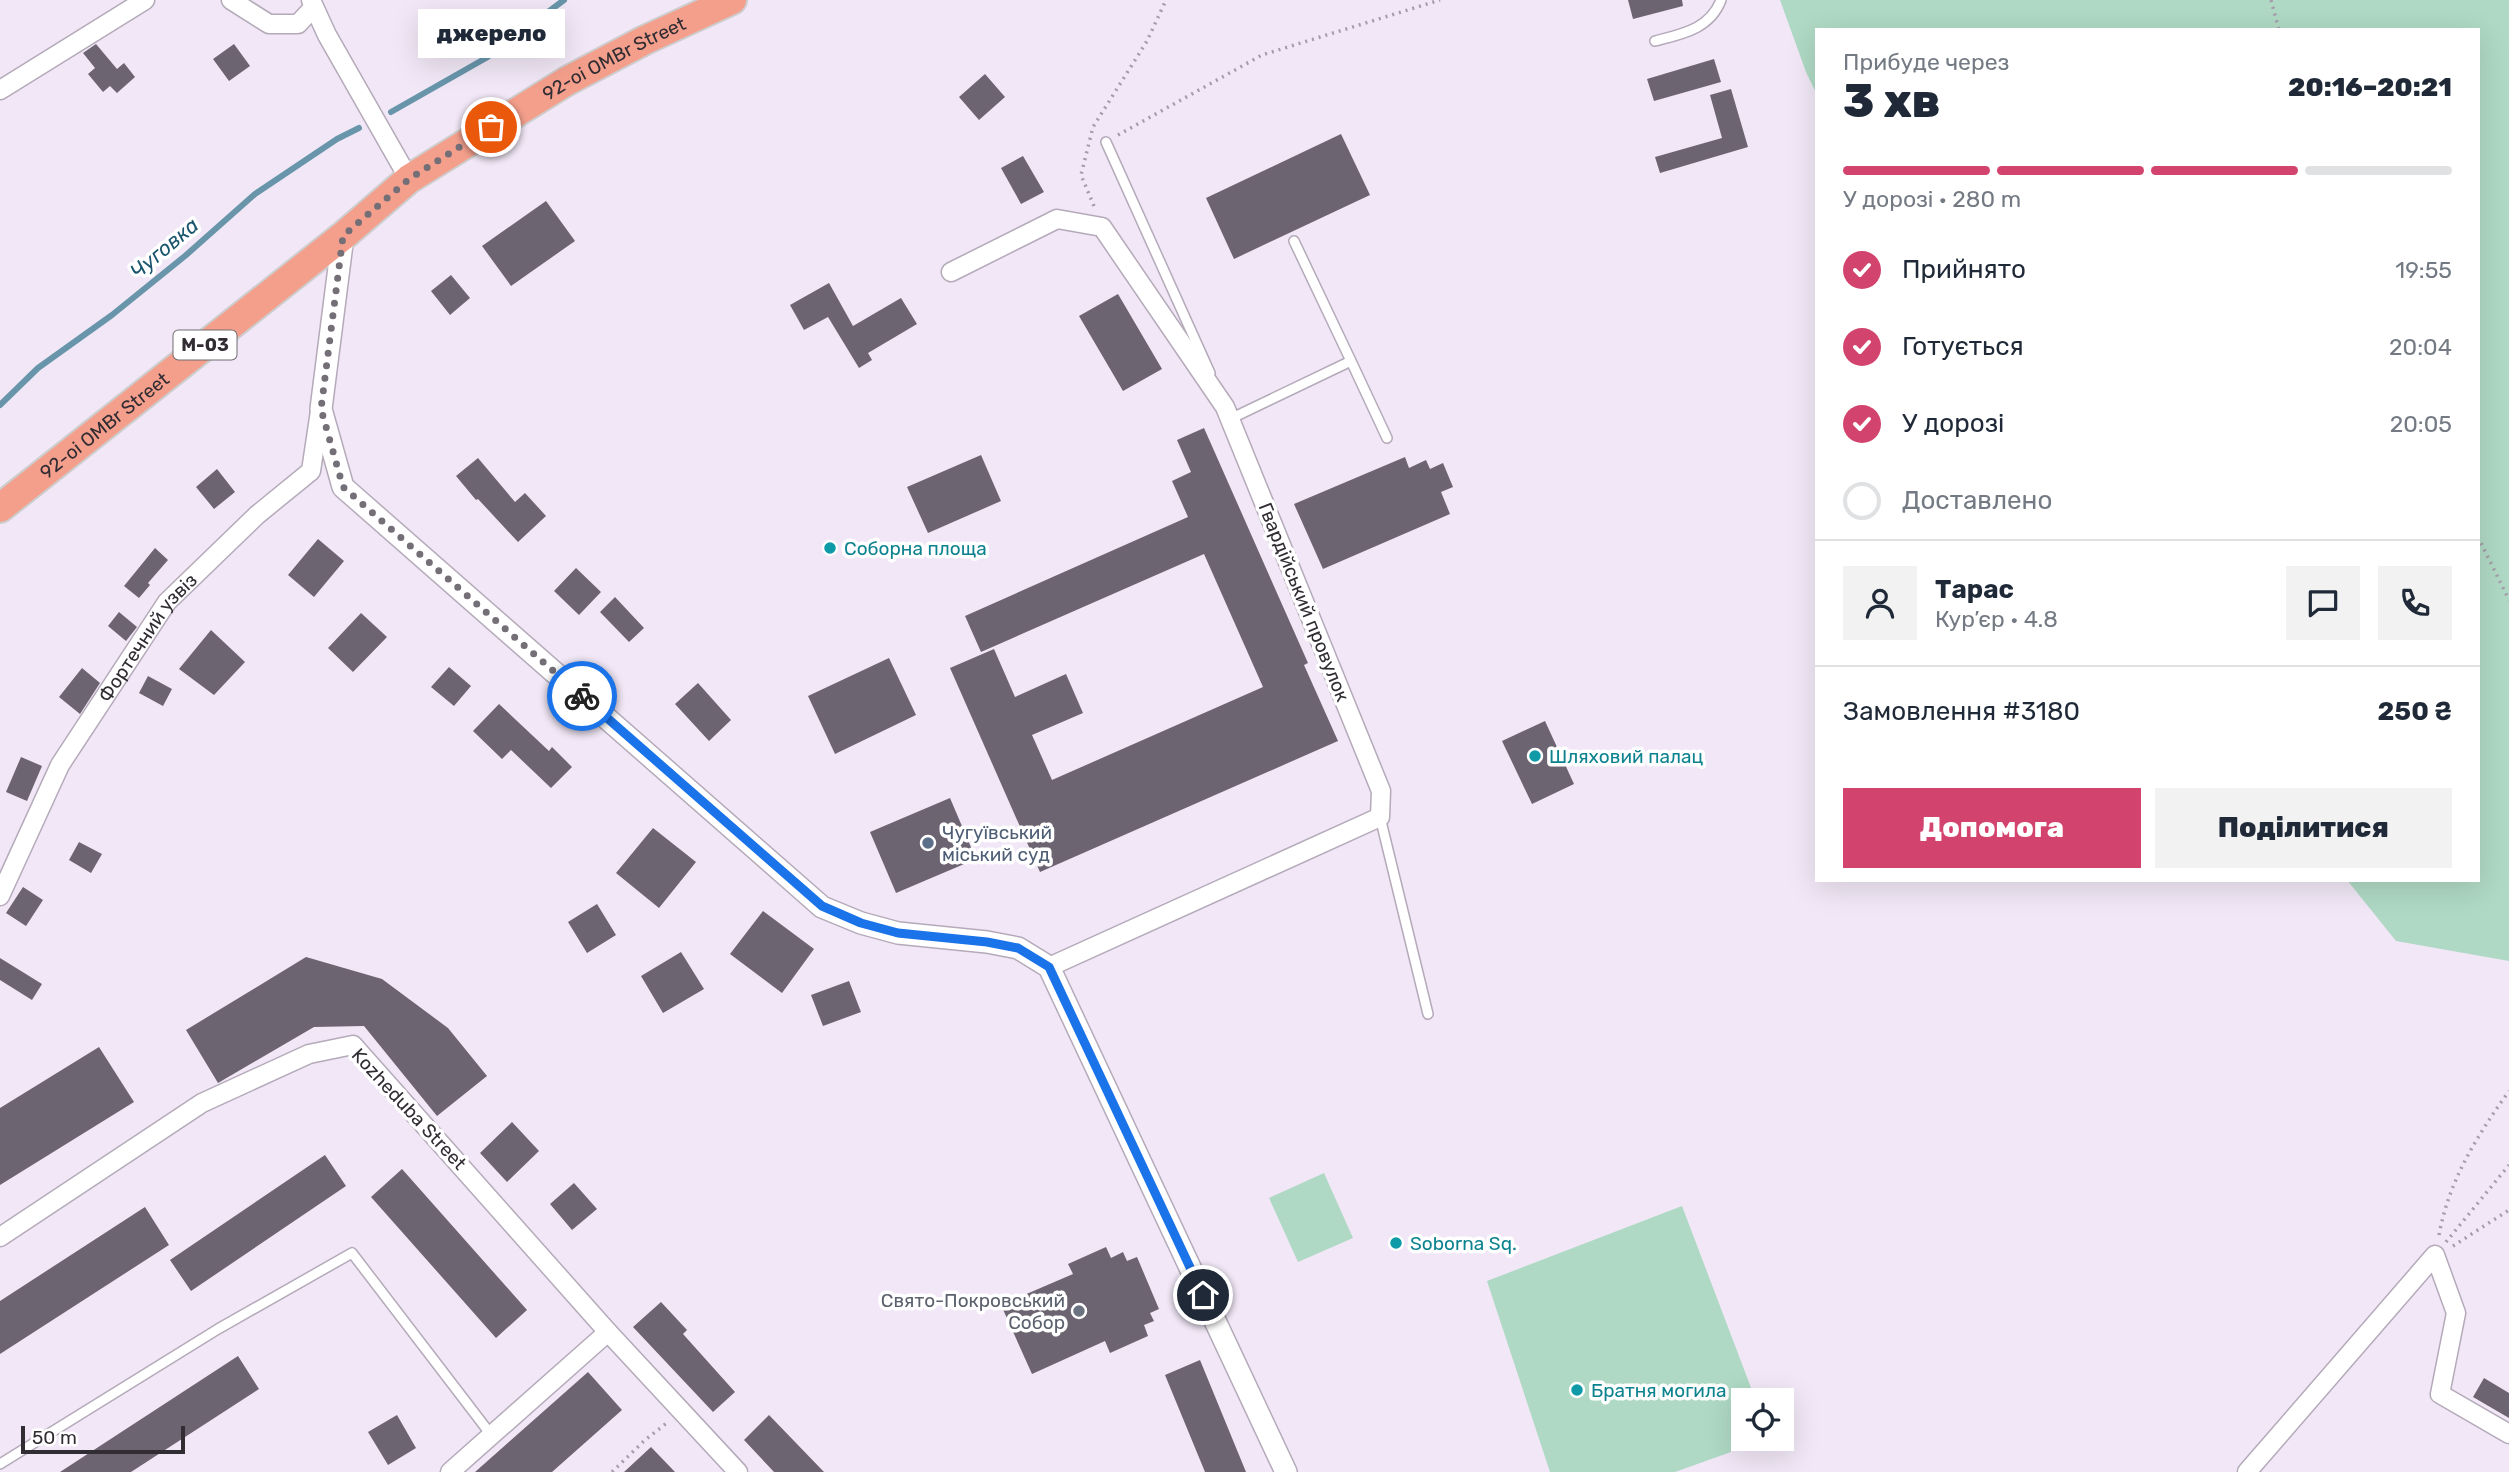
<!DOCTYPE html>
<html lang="uk">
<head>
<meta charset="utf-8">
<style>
  :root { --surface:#fff; --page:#f2f2f3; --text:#1f2937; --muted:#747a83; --line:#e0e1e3; --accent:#d2446d }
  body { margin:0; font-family:Rubik,sans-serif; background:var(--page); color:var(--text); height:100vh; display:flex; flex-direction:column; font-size:26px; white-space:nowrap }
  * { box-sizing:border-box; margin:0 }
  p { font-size:23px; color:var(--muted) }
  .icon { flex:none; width:38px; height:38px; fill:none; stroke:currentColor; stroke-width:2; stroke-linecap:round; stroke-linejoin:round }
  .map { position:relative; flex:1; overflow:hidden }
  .drawer { position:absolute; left:1815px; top:28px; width:665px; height:854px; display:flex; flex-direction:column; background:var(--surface); border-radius:0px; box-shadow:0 7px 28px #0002 }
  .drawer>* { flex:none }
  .buttons { position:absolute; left:1731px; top:1388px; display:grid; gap:14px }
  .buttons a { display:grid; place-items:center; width:63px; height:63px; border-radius:0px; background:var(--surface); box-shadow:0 7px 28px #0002; font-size:35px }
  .scale { position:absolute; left:21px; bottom:18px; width:164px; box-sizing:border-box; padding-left:7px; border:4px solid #312d33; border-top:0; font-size:19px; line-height:24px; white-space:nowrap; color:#312d33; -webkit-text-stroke:5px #fff; paint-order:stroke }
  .pin { position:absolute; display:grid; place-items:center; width:60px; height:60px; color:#fff; margin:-30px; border:4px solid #fff; border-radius:50%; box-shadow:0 2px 7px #0007 }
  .courier { position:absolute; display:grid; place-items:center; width:70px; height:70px; margin:-35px; border:5px solid #1a73e8; border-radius:50%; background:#fff; color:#222; box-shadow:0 2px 9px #0007 }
  .bubble { position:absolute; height:49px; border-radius:0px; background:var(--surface); box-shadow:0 7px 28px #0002; font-size:23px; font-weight:800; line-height:49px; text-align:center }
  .summary em { font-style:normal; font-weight:800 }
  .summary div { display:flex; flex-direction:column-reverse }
  .summary { display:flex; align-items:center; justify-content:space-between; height:119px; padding:0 28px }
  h1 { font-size:46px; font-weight:800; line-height:52px }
  .bar { display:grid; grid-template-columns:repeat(4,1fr); gap:10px 7px; align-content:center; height:84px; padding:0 28px }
  .bar i { height:9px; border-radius:5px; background:var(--line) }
  .bar .current { background:var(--accent) }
  .bar p { grid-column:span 4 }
  .line { display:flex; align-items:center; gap:18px; padding:0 28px; border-top:2px solid var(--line) }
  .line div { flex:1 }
  .round { display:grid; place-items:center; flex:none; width:74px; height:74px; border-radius:0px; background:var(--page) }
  ol { padding:0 28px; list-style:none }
  li { display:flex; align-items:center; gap:21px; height:77px }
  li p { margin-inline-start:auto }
  li .icon { padding:7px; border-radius:50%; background:var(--accent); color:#fff; stroke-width:4 }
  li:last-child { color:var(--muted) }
  li i { width:38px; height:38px; border:4px solid var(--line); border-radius:50% }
  .primary-button { display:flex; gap:14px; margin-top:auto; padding:14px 28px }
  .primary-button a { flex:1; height:80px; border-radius:0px; background:var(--accent); color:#fff; font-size:28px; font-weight:800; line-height:80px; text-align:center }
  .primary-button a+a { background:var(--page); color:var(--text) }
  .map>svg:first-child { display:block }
  .green { fill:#afd9c4 }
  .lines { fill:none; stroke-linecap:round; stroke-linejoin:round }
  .stream { stroke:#6895aa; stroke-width:6 }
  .building { fill:#6d6472 }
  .service-casing { stroke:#b4aab9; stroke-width:12 }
  .minor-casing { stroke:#b4aab9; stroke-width:21 }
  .tertiary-casing { stroke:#b4aab9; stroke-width:24 }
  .trunk-casing { stroke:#cecdce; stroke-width:32 }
  .path { stroke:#a49ca8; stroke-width:3.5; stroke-dasharray:2 5; stroke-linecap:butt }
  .service { stroke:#fff; stroke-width:9 }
  .minor { stroke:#fff; stroke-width:18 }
  .tertiary { stroke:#fff; stroke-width:21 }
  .trunk { stroke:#f49f8c; stroke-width:28 }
  .done { stroke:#746e77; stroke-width:7; stroke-dasharray:0 12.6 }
  .route { stroke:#1a73e8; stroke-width:9 }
  .culture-dot { fill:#0f9aa8; stroke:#fff; stroke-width:2.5 }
  .service-dot { fill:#5c6f8a; stroke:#fff; stroke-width:2.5 }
  .worship-dot { fill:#6b7280; stroke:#fff; stroke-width:2.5 }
  .labels { text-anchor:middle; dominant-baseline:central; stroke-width:7; stroke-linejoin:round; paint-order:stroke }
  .shield { fill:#fff; stroke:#6f6c70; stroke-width:2 }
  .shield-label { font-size:18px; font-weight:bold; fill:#312d33 }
  .street-label { font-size:19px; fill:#312d33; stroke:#fff }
  .culture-label { font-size:19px; fill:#0d838f; stroke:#fff; text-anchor:start }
  .service-label { font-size:19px; fill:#4e5e75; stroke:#fff; text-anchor:start }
  .worship-label { font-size:19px; fill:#5b616d; stroke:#fff; text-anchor:end }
  .water-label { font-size:21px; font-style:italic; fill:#1a556d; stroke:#fff }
</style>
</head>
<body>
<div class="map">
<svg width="2509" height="1472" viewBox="0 0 2509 1472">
  <rect width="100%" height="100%" fill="#f1e7f6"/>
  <!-- green -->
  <path class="green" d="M1780 0H2509V961L2396 941 2347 880H2478V30H1816V93L1806 72Z
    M1324 1173 1353 1238 1298 1262 1269 1198Z
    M1682 1206 1753 1393 1751 1400H1743V1420L1731 1452 1675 1472H1550L1487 1281Z"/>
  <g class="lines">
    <!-- stream -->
    <path class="stream" d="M391 112 486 58 564 0
      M0 405 38 368 112 315 185 256 255 194 337 139 359 128"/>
  </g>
  <!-- building -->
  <path class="building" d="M1628 0H1682L1683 6 1633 19Z
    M96 44 117 69 124 63 135 77 117 93 110 86 103 92 88 74 95 68 83 53Z
    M234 44 250 66 229 81 213 59Z
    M1714 59 1721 82 1654 101 1647 79Z
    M985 74 1005 97 979 120 959 97Z
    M1731 89 1748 147 1660 173 1655 157 1722 138 1710 95Z
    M1341 134 1370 195 1234 259 1206 198Z
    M1023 156 1044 192 1021 204 1001 168Z
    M546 201 575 241 511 286 482 246Z
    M451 275 470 298 450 315 431 291Z
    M829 283 853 326 901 298 917 324 868 353 872 360 859 368 828 317 804 330 790 305Z
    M1118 294 1162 369 1123 391 1079 316Z
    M1204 428 1308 663 1304 665 1338 741 1040 872 950 668 994 649 1015 697 1066 674 1083 713 1032 735 1052 780 1263 687 1204 554 981 652 965 616 1188 517 1172 481 1191 472 1177 440Z
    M981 455 1001 501 928 533 907 487Z
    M1405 457 1409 468 1426 460 1430 469 1443 463 1453 487 1441 492 1450 514 1323 569 1294 504Z
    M478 458 515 502 525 493 546 516 518 542 478 499 476 500 456 476Z
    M217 469 235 492 214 509 196 487Z
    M318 539 344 561 314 597 288 575Z
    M155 548 168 560 148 583 150 585 139 598 124 586Z
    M576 568 601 592 579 615 554 591Z
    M615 597 644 628 629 642 600 612Z
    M119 612 137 627 126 641 108 626Z
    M361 613 387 637 353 672 328 648Z
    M211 630 245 662 214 695 179 669Z
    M889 658 916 715 835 754 808 696Z
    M449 667 471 686 454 706 431 687Z
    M82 668 100 683 80 714 59 697Z
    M148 676 172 689 163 706 139 693Z
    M698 683 731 720 709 741 675 704Z
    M499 704 549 751 552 747 572 767 551 788 511 750 502 759 473 731Z
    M1545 721 1574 784 1532 804 1502 741Z
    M21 757 42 766 27 801 6 792Z
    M950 798 976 859 896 893 870 832Z
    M653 828 696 862 659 908 616 873Z
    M79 842 102 854 91 873 69 860Z
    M23 887 43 900 26 926 6 913Z
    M597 904 616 935 587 953 568 922Z
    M763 911 814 949 782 993 730 954Z
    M681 952 704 989 663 1013 641 976Z
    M306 957 382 979 448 1028 487 1076 437 1116 364 1026 314 1027 218 1083 186 1030Z
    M0 958 42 984 32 1000 0 980Z
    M849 981 861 1012 823 1026 811 995Z
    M99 1047 134 1102 0 1185V1108Z
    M512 1122 539 1151 507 1182 480 1153Z
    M325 1155 346 1186 191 1291 170 1260Z
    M402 1169 527 1310 496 1338 371 1197Z
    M574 1183 597 1209 572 1230 550 1204Z
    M145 1207 169 1245 0 1354V1301Z
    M1106 1247 1111 1258 1123 1252 1127 1261 1137 1257 1159 1309 1150 1313 1154 1321 1144 1325 1148 1336 1110 1353 1105 1341 1032 1374 1001 1305 1073 1274 1068 1264Z
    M661 1302 687 1330 683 1334 735 1392 713 1412 633 1327Z
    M238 1356 259 1389 131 1472H60Z
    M1200 1360 1246 1472H1205L1165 1375Z
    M588 1372 622 1410 552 1472H475Z
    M2484 1378 2509 1393V1418L2473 1397Z
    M397 1415 416 1448 388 1465 368 1432Z
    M769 1415 824 1472H774L744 1440Z
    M651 1447 675 1472H624Z"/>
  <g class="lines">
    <!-- service casing -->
    <g class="service-casing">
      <path id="service" d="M1655 41C1682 34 1710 29 1721 0
        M1106 142 1210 373
        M1351 361 1387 438
        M1230 419 1351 361 1294 241
        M1380 817 1428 1014
        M0 1464 218 1329 352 1253 492 1436"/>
    </g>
    <!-- minor casing -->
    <g class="minor-casing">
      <g id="minor">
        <path d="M231 0 269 24H298L313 8"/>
        <path d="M311 0 327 35 409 179"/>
        <path d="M0 90 145 0"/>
        <path d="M951 272 1057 219 1102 227 1225 407 1381 791 1380 817 1049 967"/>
        <path id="s1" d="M0 896 60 765 167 602 257 515 311 471 320 411"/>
        <path d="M0 1237 202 1103 309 1054 353 1045 608 1332 738 1472"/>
        <path d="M450 1472 608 1332"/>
        <path d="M2247 1472 2435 1255 2456 1313 2440 1394 2509 1434"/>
      </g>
    </g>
    <!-- tertiary casing -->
    <g class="tertiary-casing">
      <path id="tertiary" d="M343 236 321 409 343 487 822 907 861 923 898 933 987 942 1018 948 1049 967 1286 1472"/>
    </g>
    <!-- trunk casing -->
    <g class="trunk-casing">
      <g id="trunk">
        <path id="s2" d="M0 508 343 236 409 179 567 81 645 40 732 0"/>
      </g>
    </g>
    <!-- path -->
    <path class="path" d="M2271 0 2279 30
      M1118 135 1262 55 1440 0
      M1094 206 1081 175 1093 127 1147 41 1166 0
      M2478 537 2509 600
      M2439 1235C2449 1180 2477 1136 2509 1091
      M2446 1242 2509 1165
      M2453 1246 2509 1210
      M612 1472 645 1440 668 1422"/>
    <!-- service -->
    <use href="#service" class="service"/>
    <!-- minor -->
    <use href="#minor" class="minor"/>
    <!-- tertiary -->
    <use href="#tertiary" class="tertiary"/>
    <!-- trunk -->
    <use href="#trunk" class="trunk"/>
  </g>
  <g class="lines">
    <!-- done -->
    <path class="done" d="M491 127 409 179 343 236 321 409 343 487 582 696"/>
    <!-- route -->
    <path class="route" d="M582 696 822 906 861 923 898 933 987 942 1018 948 1049 967 1203 1295"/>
  </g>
  <!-- markers -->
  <g class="culture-dot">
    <circle cx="830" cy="548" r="7"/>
    <circle cx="1535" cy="756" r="7"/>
    <circle cx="1396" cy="1243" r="7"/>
    <circle cx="1577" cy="1390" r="7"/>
  </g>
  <circle class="service-dot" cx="928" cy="843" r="7"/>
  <circle class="worship-dot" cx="1079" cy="1311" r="7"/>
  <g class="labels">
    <!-- shield labels -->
    <rect class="shield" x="173.5" y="330.5" width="63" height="29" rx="5"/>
    <g class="shield-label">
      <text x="205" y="345">М-03</text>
    </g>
    <!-- street labels -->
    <g class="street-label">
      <text stroke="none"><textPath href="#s2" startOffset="763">92-oi OMBr Street</textPath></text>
      <text stroke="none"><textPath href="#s2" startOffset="133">92-oi OMBr Street</textPath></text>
      <text transform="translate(1304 602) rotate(68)">Гвардійський провулок</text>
      <text stroke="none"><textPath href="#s1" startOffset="299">Фортечний узвіз</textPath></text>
      <text transform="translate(409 1109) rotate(47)">Kozheduba Street</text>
    </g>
    <!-- culture labels -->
    <g class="culture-label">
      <text x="844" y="548">Соборна площа</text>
      <text x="1549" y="756">Шляховий палац</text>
      <text x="1410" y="1243">Soborna Sq.</text>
      <text x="1591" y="1390">Братня могила</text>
    </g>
    <!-- service labels -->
    <g class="service-label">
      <text x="942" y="832">Чугуївський<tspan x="942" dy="22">міський суд</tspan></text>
    </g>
    <!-- worship labels -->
    <g class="worship-label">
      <text x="1065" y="1300">Свято-Покровський<tspan x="1065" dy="22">Собор</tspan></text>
    </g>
    <!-- water labels -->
    <g class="water-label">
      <text transform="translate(164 248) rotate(-40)">Чуговка</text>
    </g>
  </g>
</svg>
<div class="buttons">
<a><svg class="icon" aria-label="locate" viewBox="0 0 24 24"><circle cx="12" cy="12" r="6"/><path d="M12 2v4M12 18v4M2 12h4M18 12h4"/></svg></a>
</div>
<div class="scale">50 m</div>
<div class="pin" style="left:491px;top:127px;background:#ea580c"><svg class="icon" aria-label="bag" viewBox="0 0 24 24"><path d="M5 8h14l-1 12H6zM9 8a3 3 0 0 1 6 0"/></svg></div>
<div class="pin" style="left:1203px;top:1295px;background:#1f2937"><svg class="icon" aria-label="home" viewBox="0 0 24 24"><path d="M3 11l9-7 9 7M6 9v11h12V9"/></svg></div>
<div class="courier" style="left:582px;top:696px"><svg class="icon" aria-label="bike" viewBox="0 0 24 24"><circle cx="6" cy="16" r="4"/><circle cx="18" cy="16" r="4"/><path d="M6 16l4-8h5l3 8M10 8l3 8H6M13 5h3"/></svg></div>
<div class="bubble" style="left:418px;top:9px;width:147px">джерело</div>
<section class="drawer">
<div class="summary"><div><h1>3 хв</h1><p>Прибуде через</p></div><em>20:16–20:21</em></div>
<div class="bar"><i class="current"></i><i class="current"></i><i class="current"></i><i></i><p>У дорозі · 280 m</p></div>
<ol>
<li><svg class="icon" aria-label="check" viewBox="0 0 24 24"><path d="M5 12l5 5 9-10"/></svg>Прийнято<p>19:55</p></li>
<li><svg class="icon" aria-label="check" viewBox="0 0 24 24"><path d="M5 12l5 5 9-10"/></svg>Готується<p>20:04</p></li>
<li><svg class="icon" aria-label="check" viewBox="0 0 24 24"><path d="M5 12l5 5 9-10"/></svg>У дорозі<p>20:05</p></li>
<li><i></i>Доставлено</li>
</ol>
<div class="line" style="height:126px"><a class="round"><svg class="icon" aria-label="person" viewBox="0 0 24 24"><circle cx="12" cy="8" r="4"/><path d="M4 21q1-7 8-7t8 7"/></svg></a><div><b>Тарас</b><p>Кур’єр · 4.8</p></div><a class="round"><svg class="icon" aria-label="chat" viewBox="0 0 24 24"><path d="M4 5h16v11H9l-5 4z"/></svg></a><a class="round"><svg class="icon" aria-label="phone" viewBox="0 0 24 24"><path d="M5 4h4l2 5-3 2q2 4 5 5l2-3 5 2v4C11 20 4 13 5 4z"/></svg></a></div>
<div class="line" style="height:91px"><div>Замовлення #3180</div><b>250 ₴</b></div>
<div class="primary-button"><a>Допомога</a><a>Поділитися</a></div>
</section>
</div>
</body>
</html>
